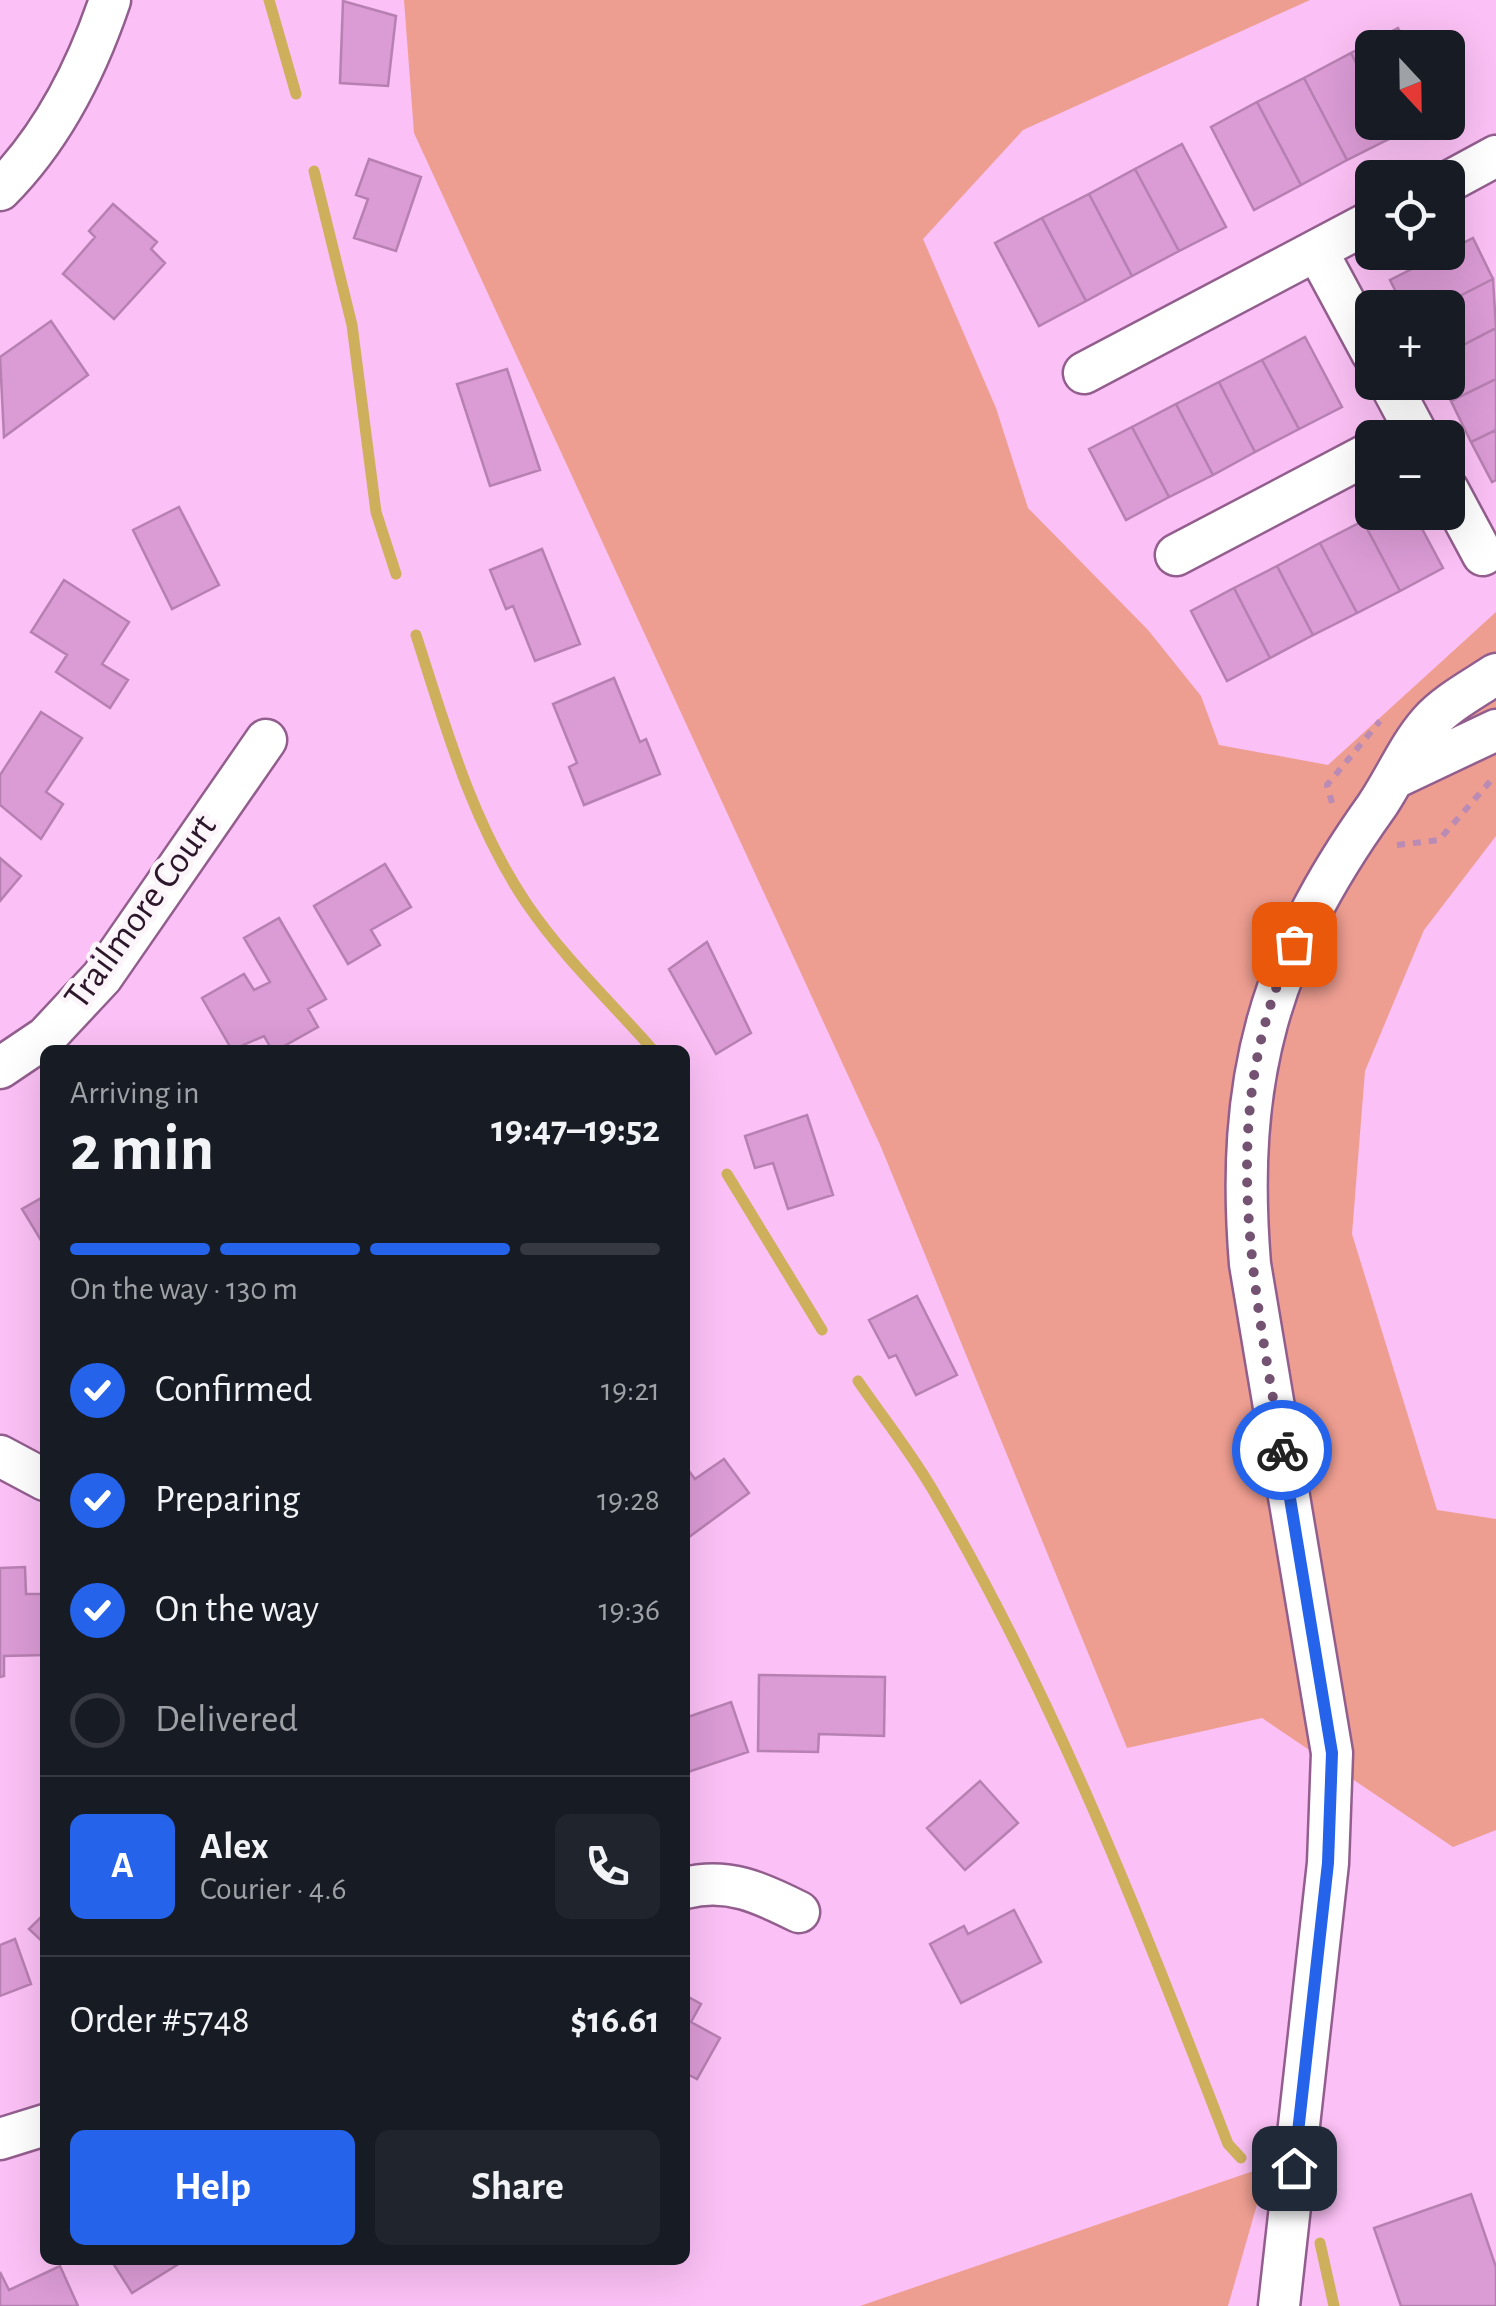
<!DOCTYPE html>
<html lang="en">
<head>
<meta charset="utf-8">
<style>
  :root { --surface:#171b24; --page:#20242c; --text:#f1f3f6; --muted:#9ea1a6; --line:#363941; --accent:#2563eb }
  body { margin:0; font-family:"Alegreya Sans",sans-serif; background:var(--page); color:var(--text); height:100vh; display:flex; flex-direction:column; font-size:38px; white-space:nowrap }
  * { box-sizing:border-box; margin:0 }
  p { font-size:32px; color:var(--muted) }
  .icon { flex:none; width:55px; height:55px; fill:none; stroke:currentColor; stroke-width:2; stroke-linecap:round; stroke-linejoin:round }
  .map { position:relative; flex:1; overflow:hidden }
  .details { position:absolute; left:40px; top:1045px; width:650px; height:1220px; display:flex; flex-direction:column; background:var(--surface); border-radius:15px; box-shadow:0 10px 40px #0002 }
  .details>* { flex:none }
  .needle { width:65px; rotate:158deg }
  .tools { position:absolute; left:1355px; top:30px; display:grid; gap:20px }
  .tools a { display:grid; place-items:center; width:110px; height:110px; border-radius:15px; background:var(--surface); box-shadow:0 10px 40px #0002; font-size:50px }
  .pin { position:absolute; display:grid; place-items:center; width:85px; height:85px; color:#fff; margin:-42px; border-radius:20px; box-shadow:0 5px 15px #0006 }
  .courier { position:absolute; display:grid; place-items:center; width:100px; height:100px; margin:-50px; border:8px solid #2563eb; border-radius:50%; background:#fff; color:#222; box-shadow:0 2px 12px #0007 }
  .summary em { font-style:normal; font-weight:700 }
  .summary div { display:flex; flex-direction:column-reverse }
  .summary { display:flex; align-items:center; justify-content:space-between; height:170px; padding:0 30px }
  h1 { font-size:65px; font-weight:700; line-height:75px }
  .bar { display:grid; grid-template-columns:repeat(4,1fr); gap:15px 10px; align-content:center; height:120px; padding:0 30px }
  .bar i { height:12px; border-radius:8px; background:var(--line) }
  .bar .active { background:var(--accent) }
  .bar p { grid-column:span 4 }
  .line { display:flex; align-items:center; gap:25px; padding:0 30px; border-top:2px solid var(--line) }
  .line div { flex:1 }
  .round { display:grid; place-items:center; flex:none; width:105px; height:105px; border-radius:15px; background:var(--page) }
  ol { padding:0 30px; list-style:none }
  li { display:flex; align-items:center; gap:30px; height:110px }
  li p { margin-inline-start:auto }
  li .icon { padding:10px; border-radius:50%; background:var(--accent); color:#fff; stroke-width:4 }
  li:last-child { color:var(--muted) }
  li i { width:55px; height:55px; border:5px solid var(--line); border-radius:50% }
  .button { display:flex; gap:20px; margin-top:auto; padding:20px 30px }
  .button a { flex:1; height:115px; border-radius:15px; background:var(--accent); color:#fff; font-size:40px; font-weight:700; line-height:115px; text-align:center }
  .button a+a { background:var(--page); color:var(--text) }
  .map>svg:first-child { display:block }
  .green { fill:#ee9e91 }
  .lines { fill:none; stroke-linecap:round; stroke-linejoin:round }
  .stream { stroke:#cdaf5c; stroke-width:11 }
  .building { fill:#db9bd5; stroke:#b780b2; stroke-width:2.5 }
  .minor-casing { stroke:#925e8e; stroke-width:45 }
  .path { stroke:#ba8bb5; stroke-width:6; stroke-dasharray:8 8; stroke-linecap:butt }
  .minor { stroke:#fff; stroke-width:40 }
  .done { stroke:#745271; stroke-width:10; stroke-dasharray:0 18 }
  .route { stroke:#2563eb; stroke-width:12 }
  .labels { text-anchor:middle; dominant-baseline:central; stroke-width:10; stroke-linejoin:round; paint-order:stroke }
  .street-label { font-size:38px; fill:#2c162a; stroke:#fbf5fa }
</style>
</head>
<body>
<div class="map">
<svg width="1496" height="2306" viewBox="0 0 1496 2306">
  <rect width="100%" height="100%" fill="#fbc0f5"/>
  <!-- green -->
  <path class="green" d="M404 0H1310L1023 130 923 239 996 408 1028 508 1148 630 1201 696 1219 745 1328 765 1496 612V836L1424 930 1365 1071 1352 1234 1437 1510 1496 1519V1830L1453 1847 1262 1718 1127 1748 881 1147 414 133Z
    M1268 2166 1228 2306H860Z"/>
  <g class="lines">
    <!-- stream -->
    <path class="stream" d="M269 0 296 94
      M314 171 352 325 376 512 396 574
      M416 635C446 728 472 823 527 904 563 957 611 1002 653 1050
      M727 1174 822 1330
      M858 1381C882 1416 909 1450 931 1487 1053 1693 1142 1921 1228 2144L1241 2158
      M1320 2243 1334 2306"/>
  </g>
  <!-- building -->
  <path class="building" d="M343 1 396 16 388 86 340 83Z
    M1398 28 1408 48H1372V94L1351 53Z
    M1351 53 1372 94V122H1388L1395 136 1347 160 1304 78Z
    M1304 78 1347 160 1301 185 1257 102Z
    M1257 102 1301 185 1254 210 1211 127Z
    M1388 122H1419L1395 136Z
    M1182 144 1226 227 1179 251 1135 169Z
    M369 159 421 177 396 251 354 238 368 199 356 195Z
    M1135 169 1179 251 1132 276 1089 194Z
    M1089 194 1132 276 1086 301 1042 218Z
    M113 204 157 242 151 249 165 263 114 319 63 274 95 237 89 231Z
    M1042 218 1086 301 1039 326 995 243Z
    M1473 238 1493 279 1436 308H1404L1390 280Z
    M1493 279 1496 328 1448 353V308H1436Z
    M51 321 88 375 4 437 0 357Z
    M1496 328V379L1451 401 1442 382H1448V353Z
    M1305 337 1342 407 1299 429 1262 360Z
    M1262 360 1299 429 1255 452 1219 382Z
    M507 369 540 470 490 486 457 384Z
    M1496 379V430L1471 442 1451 401Z
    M1219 382 1255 452 1213 475 1176 404Z
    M1176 404 1213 475 1169 497 1132 427Z
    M1132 427 1169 497 1126 520 1089 449Z
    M1496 430V480L1492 482 1471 442Z
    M179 507 219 585 172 609 133 530Z
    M1379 512H1413L1443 568 1400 591 1363 521Z
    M1363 521 1400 591 1357 613 1320 543Z
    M1320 543 1357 613 1313 635 1277 566Z
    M542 549 580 644 535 661 513 606 506 609 490 570Z
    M1277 566 1313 635 1270 658 1234 588Z
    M64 580 129 622 102 664 128 680 110 708 56 672 67 655 31 632Z
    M1234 588 1270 658 1227 681 1191 611Z
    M614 678 640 742 646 739 660 774 584 805 569 767 577 763 553 704Z
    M41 712 82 738 46 792 63 804 41 839 0 805V775Z
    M0 858 21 876 0 901Z
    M385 864 411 907 371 930 380 945 348 964 314 906Z
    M279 918 326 999 308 1009 318 1027 277 1050H272L264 1036 232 1050 202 998 244 974 254 990 270 982 244 938Z
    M707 942 751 1033 716 1054 669 969Z
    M807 1115 833 1195 788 1209 773 1163 755 1168 745 1136Z
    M45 1196V1247L22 1209Z
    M917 1296 957 1375 916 1395 896 1355 889 1358 869 1320Z
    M724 1459 749 1493 685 1540V1466L695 1479Z
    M25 1567 26 1594H45V1655L4 1656V1676L0 1677V1568Z
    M759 1675 885 1677 884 1736 819 1734 818 1752 758 1751Z
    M731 1702 748 1752 685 1773V1718Z
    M980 1781 1018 1823 965 1870 927 1828Z
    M1014 1910 1041 1962 961 2003 930 1944 964 1926 968 1934Z
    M45 1913V1944L29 1929Z
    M15 1939 31 1984 0 1996V1945Z
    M685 1995 701 2004 691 2022 720 2038 697 2079 685 2073Z
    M1471 2194 1496 2267V2306H1401L1374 2228Z
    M111 2260H185L132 2293Z
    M60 2266 78 2306H0V2272L9 2290Z"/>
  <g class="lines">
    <!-- minor casing -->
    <g class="minor-casing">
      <path id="minor" d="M1448 182 1496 156
        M0 190C52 138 87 68 110 0
        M1317 251 1372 353
        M1084 373 1372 221
        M1389 382 1419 438
        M1448 490 1483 555
        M1176 555 1372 452
        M1397 777 1496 730
        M0 1068 46 1037 102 977 266 740
        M0 1456 45 1480
        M685 1888C728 1877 761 1893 799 1912
        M0 2139 45 2125
        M1279 2306 1328 1863 1332 1753 1250 1264C1235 1079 1269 957 1376 807 1394 781 1408 747 1429 723 1445 704 1475 688 1496 674"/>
    </g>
    <!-- path -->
    <path class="path" d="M1332 803 1327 785 1380 721
      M1397 845 1439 840 1495 776"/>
    <!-- minor -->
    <use href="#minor" class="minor"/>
  </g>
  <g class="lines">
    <!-- done -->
    <path class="done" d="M1282 1450C1252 1275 1216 1113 1294 944"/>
    <!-- route -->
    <path class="route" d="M1282 1450 1332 1753 1328 1863 1294 2168"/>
  </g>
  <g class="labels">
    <!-- street labels -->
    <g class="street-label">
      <text transform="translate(141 912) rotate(-54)">Trailmore Court</text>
    </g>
  </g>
</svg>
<div class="tools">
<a><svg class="needle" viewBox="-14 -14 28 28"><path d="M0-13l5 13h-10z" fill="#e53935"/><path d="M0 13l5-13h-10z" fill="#9ea1a6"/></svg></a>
<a><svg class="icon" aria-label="locate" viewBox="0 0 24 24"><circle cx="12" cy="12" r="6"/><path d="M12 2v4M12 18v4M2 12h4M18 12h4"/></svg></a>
<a>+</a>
<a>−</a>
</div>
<div class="pin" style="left:1294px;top:944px;background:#ea580c"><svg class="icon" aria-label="bag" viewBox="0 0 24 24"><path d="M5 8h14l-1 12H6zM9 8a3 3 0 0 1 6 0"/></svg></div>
<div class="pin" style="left:1294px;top:2168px;background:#1f2937"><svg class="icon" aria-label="home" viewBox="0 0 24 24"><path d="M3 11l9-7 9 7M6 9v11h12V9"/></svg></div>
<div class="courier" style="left:1282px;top:1450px"><svg class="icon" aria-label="bike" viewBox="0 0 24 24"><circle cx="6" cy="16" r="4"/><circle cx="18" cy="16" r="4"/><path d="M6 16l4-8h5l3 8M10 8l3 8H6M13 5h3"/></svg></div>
<section class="details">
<div class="summary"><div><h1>2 min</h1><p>Arriving in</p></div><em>19:47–19:52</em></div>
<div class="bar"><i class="active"></i><i class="active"></i><i class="active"></i><i></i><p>On the way · 130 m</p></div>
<ol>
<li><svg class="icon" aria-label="check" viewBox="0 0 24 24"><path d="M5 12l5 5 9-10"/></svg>Confirmed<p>19:21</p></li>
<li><svg class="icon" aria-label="check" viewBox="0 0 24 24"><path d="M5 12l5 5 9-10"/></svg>Preparing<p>19:28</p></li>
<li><svg class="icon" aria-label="check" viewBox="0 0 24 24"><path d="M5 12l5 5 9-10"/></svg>On the way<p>19:36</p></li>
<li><i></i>Delivered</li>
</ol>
<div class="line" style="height:180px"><b class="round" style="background:var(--accent);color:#fff">A</b><div><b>Alex</b><p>Courier · 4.6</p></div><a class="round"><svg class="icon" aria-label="phone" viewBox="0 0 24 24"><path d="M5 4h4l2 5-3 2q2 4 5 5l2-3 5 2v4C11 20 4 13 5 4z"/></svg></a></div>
<div class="line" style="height:130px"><div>Order #5748</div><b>$16.61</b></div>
<div class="button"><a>Help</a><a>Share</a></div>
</section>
</div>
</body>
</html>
